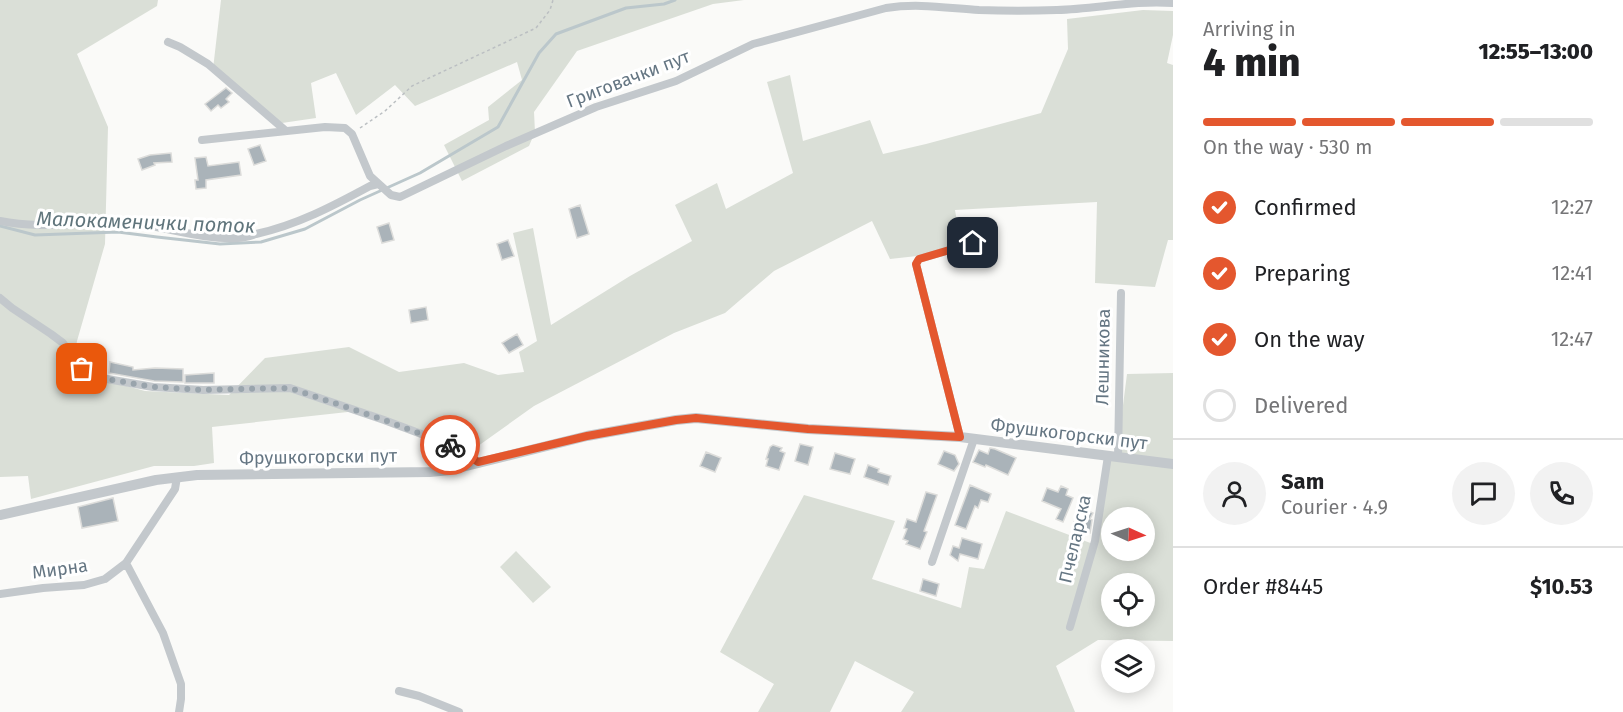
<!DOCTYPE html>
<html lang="en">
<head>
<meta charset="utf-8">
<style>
  :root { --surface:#fff; --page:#f2f2f2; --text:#202124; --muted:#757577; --line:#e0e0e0; --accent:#e4572e }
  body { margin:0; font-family:"Fira Sans",sans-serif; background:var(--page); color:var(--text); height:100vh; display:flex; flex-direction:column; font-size:22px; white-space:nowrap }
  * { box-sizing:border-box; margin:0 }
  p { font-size:20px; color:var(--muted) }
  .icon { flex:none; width:33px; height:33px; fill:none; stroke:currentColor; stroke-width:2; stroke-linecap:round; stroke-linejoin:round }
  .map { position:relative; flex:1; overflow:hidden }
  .drawer { display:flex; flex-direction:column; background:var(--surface); width:450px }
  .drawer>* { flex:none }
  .needle { width:39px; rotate:93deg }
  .controls { position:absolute; left:1101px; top:507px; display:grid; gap:12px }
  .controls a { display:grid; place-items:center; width:54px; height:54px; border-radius:50%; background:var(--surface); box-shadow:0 3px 15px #0003; font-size:30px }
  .pin { position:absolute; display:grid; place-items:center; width:51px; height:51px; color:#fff; margin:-26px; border-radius:12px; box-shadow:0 3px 9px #0006 }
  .courier { position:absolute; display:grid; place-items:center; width:60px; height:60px; margin:-30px; border:4px solid #e4572e; border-radius:50%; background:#fff; color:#222; box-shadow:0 2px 8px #0007 }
  .headline em { font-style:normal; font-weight:800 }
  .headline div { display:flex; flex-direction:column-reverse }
  .headline { display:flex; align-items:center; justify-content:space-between; height:102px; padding:0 30px }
  h1 { font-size:39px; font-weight:800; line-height:45px }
  .bar { display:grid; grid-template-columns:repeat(4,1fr); gap:9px 6px; align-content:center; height:72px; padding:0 30px }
  .bar i { height:8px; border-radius:4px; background:var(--line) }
  .bar .selected { background:var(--accent) }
  .bar p { grid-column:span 4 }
  .line { display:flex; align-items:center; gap:15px; padding:0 30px; border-top:2px solid var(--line) }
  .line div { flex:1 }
  .round { display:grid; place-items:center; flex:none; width:63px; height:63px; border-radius:32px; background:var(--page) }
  ol { padding:0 30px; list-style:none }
  li { display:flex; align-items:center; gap:18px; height:66px }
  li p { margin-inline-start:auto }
  li .icon { padding:6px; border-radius:50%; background:var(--accent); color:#fff; stroke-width:4 }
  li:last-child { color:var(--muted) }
  li i { width:33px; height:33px; border:3px solid var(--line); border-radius:50% }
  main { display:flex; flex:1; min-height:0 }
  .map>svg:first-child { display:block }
  .green { fill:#dadfd7; fill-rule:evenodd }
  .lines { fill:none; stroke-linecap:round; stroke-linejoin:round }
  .stream { stroke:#bbc7cb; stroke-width:3 }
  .building { fill:#aab3b9; stroke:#dcdcda; stroke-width:1.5 }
  .path { stroke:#bbbfc2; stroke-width:1.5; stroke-dasharray:3 3; stroke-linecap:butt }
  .minor { stroke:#c3c8cc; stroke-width:8 }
  .tertiary { stroke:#c3c8cc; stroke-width:10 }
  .done { stroke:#99a4ac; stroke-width:6; stroke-dasharray:0 10.8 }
  .route { stroke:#e4572e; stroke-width:8 }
  .labels { text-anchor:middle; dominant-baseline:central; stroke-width:6; stroke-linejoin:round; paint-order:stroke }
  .street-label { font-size:18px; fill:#657683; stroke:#fff }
  .water-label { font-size:20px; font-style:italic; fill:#60757c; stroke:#fff }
</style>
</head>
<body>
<main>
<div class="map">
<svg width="1173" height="712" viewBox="0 0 1173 712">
  <rect width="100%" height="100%" fill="#fafaf8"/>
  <!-- green -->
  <path class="green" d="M0 0H158L157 6 77 54 108 127 105 244 77 341 72 371 145 391 229 395 265 358 349 347 399 372 464 363 498 375 524 372 519 352 537 341 513 233 533 228 551 325 630 276 692 241 675 205 717 183 726 209 793 173 767 82 790 75 803 141 870 120 883 154 926 144 1041 113 1068 49 1067 19 1143 10 1173 11V35L1167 63 1173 65V240H1168L1155 287 1095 283 1097 202 955 210 962 251 890 259 872 221 774 271 725 313 674 333 534 406 471 451 366 410 212 427 214 463 194 466H154L31 499 28 476 0 477Z
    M221 0H744L713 4 577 51 534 112 535 132 529 146 462 181 444 145 489 120 488 107 522 80 517 62 415 106 395 85 356 115 336 73 311 83 316 118 282 123 213 69Z
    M1173 373V641L1098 640 1056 666 1075 712H901L914 692 855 661 830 712H758L774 684 720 652 804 495 895 521 872 579 961 608 969 567 984 569 1006 511 1093 544 1105 452H1117L1127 374ZM1112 518H1144V550H1112ZM1112 584H1144V616H1112Z
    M516 551 551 587 533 603 500 567Z"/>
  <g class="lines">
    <!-- stream -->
    <path class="stream" d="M0 226 35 235 118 232 157 237 220 244 261 242 305 229 360 200 420 173 498 127 539 53 556 34 626 8 664 4 675 0"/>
  </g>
  <!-- building -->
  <path class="building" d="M226 88 232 93 226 99 229 102 221 108 218 105 211 111 205 104Z
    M260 145 266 161 254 165 248 149Z
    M171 153 172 162 154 163 155 165 142 170 138 159 150 155Z
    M206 157 208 166 239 162 241 175 206 180V188L196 189 195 180H198L195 158Z
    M580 205 589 234 577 238 569 209Z
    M389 223 394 240 382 243 377 227Z
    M508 240 514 256 502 260 497 244Z
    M426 307 428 320 411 323 409 310Z
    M517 334 523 345 509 353 502 343Z
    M110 362 133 367V370L155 368 183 369V382L154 381 109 373Z
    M214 373V383H185V375Z
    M800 444 813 447 808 465 795 461Z
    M773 445 782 448 780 451 785 453 779 470 766 466 768 459H766L770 447Z
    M990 448 995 449 1016 458 1008 475 986 465 985 467 973 462 979 450 988 454Z
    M944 451 955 455 959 464 954 471 938 464Z
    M706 452 721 458 715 472 700 466Z
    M835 453 855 459 850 474 830 469Z
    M868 465 879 469 878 472 891 476 888 485 864 477Z
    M970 485 991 494 988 502 981 500 978 508 975 506 966 529 955 525Z
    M1061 486 1068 489 1066 495 1073 498 1063 522 1056 519 1061 509 1042 501 1047 488 1058 492Z
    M926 492 937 495 924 531 927 532 920 549 906 544 908 541 903 539 907 529 904 528 907 519 916 522Z
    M113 498 118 521 82 528 78 507Z
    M1084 509 1093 513 1090 519 1092 520 1090 533 1073 525 1074 522 1078 523Z
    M962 538 982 544 978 559 960 554 958 561 950 555 953 546 959 548Z
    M923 579 939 584 936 596 920 591Z"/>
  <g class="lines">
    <!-- path -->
    <path class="path" d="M360 128 385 111 412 86 536 28 550 10 553 0"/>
    <!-- minor -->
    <path class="minor" d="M168 42 180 47 208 64 286 131
      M202 140 325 127 345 128 352 134 370 176 391 195 400 197 506 146 596 107 676 81 753 44 886 8C918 3 947 8 979 10 1004 11 1032 11 1057 10 1096 9 1134 0 1173 3
      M0 221C42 230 86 221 129 223 165 226 201 240 238 238 244 238 250 236 256 234 297 225 333 206 370 186L378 184
      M0 298 12 308 51 334 63 343 82 370 107 379 153 387 203 390 290 388 384 420 456 447 478 462
      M960 437 916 264 919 259 973 243
      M1118 457 1121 293
      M932 562 974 439
      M126 563 163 633 181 684V699L179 712
      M0 594 43 588 84 585 105 579 126 563 175 489 177 477
      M1070 627 1095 541 1108 456
      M399 691 419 696 459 712"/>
    <!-- tertiary -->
    <path class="tertiary" d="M0 515 156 480 197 475 430 472 450 470 587 436 676 420 696 418 808 429 960 437 1173 464"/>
  </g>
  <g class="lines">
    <!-- done -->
    <path class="done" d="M82 369 107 379 153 387 203 390 290 388 384 420 450 445"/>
    <!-- route -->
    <path class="route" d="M450 445 456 447 478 462 587 436 676 420 696 418 808 429 960 437 916 264 919 259 973 243"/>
  </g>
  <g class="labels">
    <!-- street labels -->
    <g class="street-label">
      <text transform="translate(628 79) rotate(-21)">Григовачки пут</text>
      <text transform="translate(1103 357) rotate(-89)">Лешникова</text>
      <text transform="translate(1069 434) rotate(7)">Фрушкогорски пут</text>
      <text transform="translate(318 457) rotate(-1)">Фрушкогорски пут</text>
      <text transform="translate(1075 539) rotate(-77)">Пчеларска</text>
      <text transform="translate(60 569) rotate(-8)">Мирна</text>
    </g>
    <!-- water labels -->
    <g class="water-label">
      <text transform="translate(146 222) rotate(2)">Малокаменички поток</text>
    </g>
  </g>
</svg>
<div class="controls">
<a><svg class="needle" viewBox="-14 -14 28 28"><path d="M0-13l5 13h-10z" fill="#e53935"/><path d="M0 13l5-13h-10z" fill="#757577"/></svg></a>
<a><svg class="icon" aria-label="locate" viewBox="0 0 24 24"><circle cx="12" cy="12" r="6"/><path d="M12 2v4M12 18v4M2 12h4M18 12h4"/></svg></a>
<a><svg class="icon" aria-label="layers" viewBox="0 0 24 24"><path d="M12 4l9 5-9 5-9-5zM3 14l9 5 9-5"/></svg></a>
</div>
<div class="pin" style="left:82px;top:369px;background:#ea580c"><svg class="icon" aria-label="bag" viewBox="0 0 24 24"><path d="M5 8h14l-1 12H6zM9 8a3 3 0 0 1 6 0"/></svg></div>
<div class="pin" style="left:973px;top:243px;background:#1f2937"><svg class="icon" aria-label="home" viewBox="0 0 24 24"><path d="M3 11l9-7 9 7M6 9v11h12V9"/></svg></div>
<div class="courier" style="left:450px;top:445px"><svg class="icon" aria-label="bike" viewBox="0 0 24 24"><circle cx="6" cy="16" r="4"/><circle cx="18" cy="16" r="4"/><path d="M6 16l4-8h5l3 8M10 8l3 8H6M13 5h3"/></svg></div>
</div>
<section class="drawer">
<div class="headline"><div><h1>4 min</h1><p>Arriving in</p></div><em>12:55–13:00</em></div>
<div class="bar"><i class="selected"></i><i class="selected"></i><i class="selected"></i><i></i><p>On the way · 530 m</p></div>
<ol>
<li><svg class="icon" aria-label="check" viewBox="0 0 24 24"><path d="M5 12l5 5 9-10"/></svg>Confirmed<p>12:27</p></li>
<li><svg class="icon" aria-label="check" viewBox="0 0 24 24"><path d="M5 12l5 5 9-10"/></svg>Preparing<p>12:41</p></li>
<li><svg class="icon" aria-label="check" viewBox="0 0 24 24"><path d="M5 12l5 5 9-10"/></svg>On the way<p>12:47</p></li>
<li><i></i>Delivered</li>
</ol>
<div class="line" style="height:108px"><a class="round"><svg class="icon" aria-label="person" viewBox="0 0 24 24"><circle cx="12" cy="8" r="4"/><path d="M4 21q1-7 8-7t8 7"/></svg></a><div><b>Sam</b><p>Courier · 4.9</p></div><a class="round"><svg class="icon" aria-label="chat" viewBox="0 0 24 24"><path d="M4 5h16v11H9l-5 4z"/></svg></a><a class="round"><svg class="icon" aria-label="phone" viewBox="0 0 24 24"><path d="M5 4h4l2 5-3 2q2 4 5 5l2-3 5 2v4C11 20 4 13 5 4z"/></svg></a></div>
<div class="line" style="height:78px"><div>Order #8445</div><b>$10.53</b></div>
</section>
</main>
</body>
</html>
